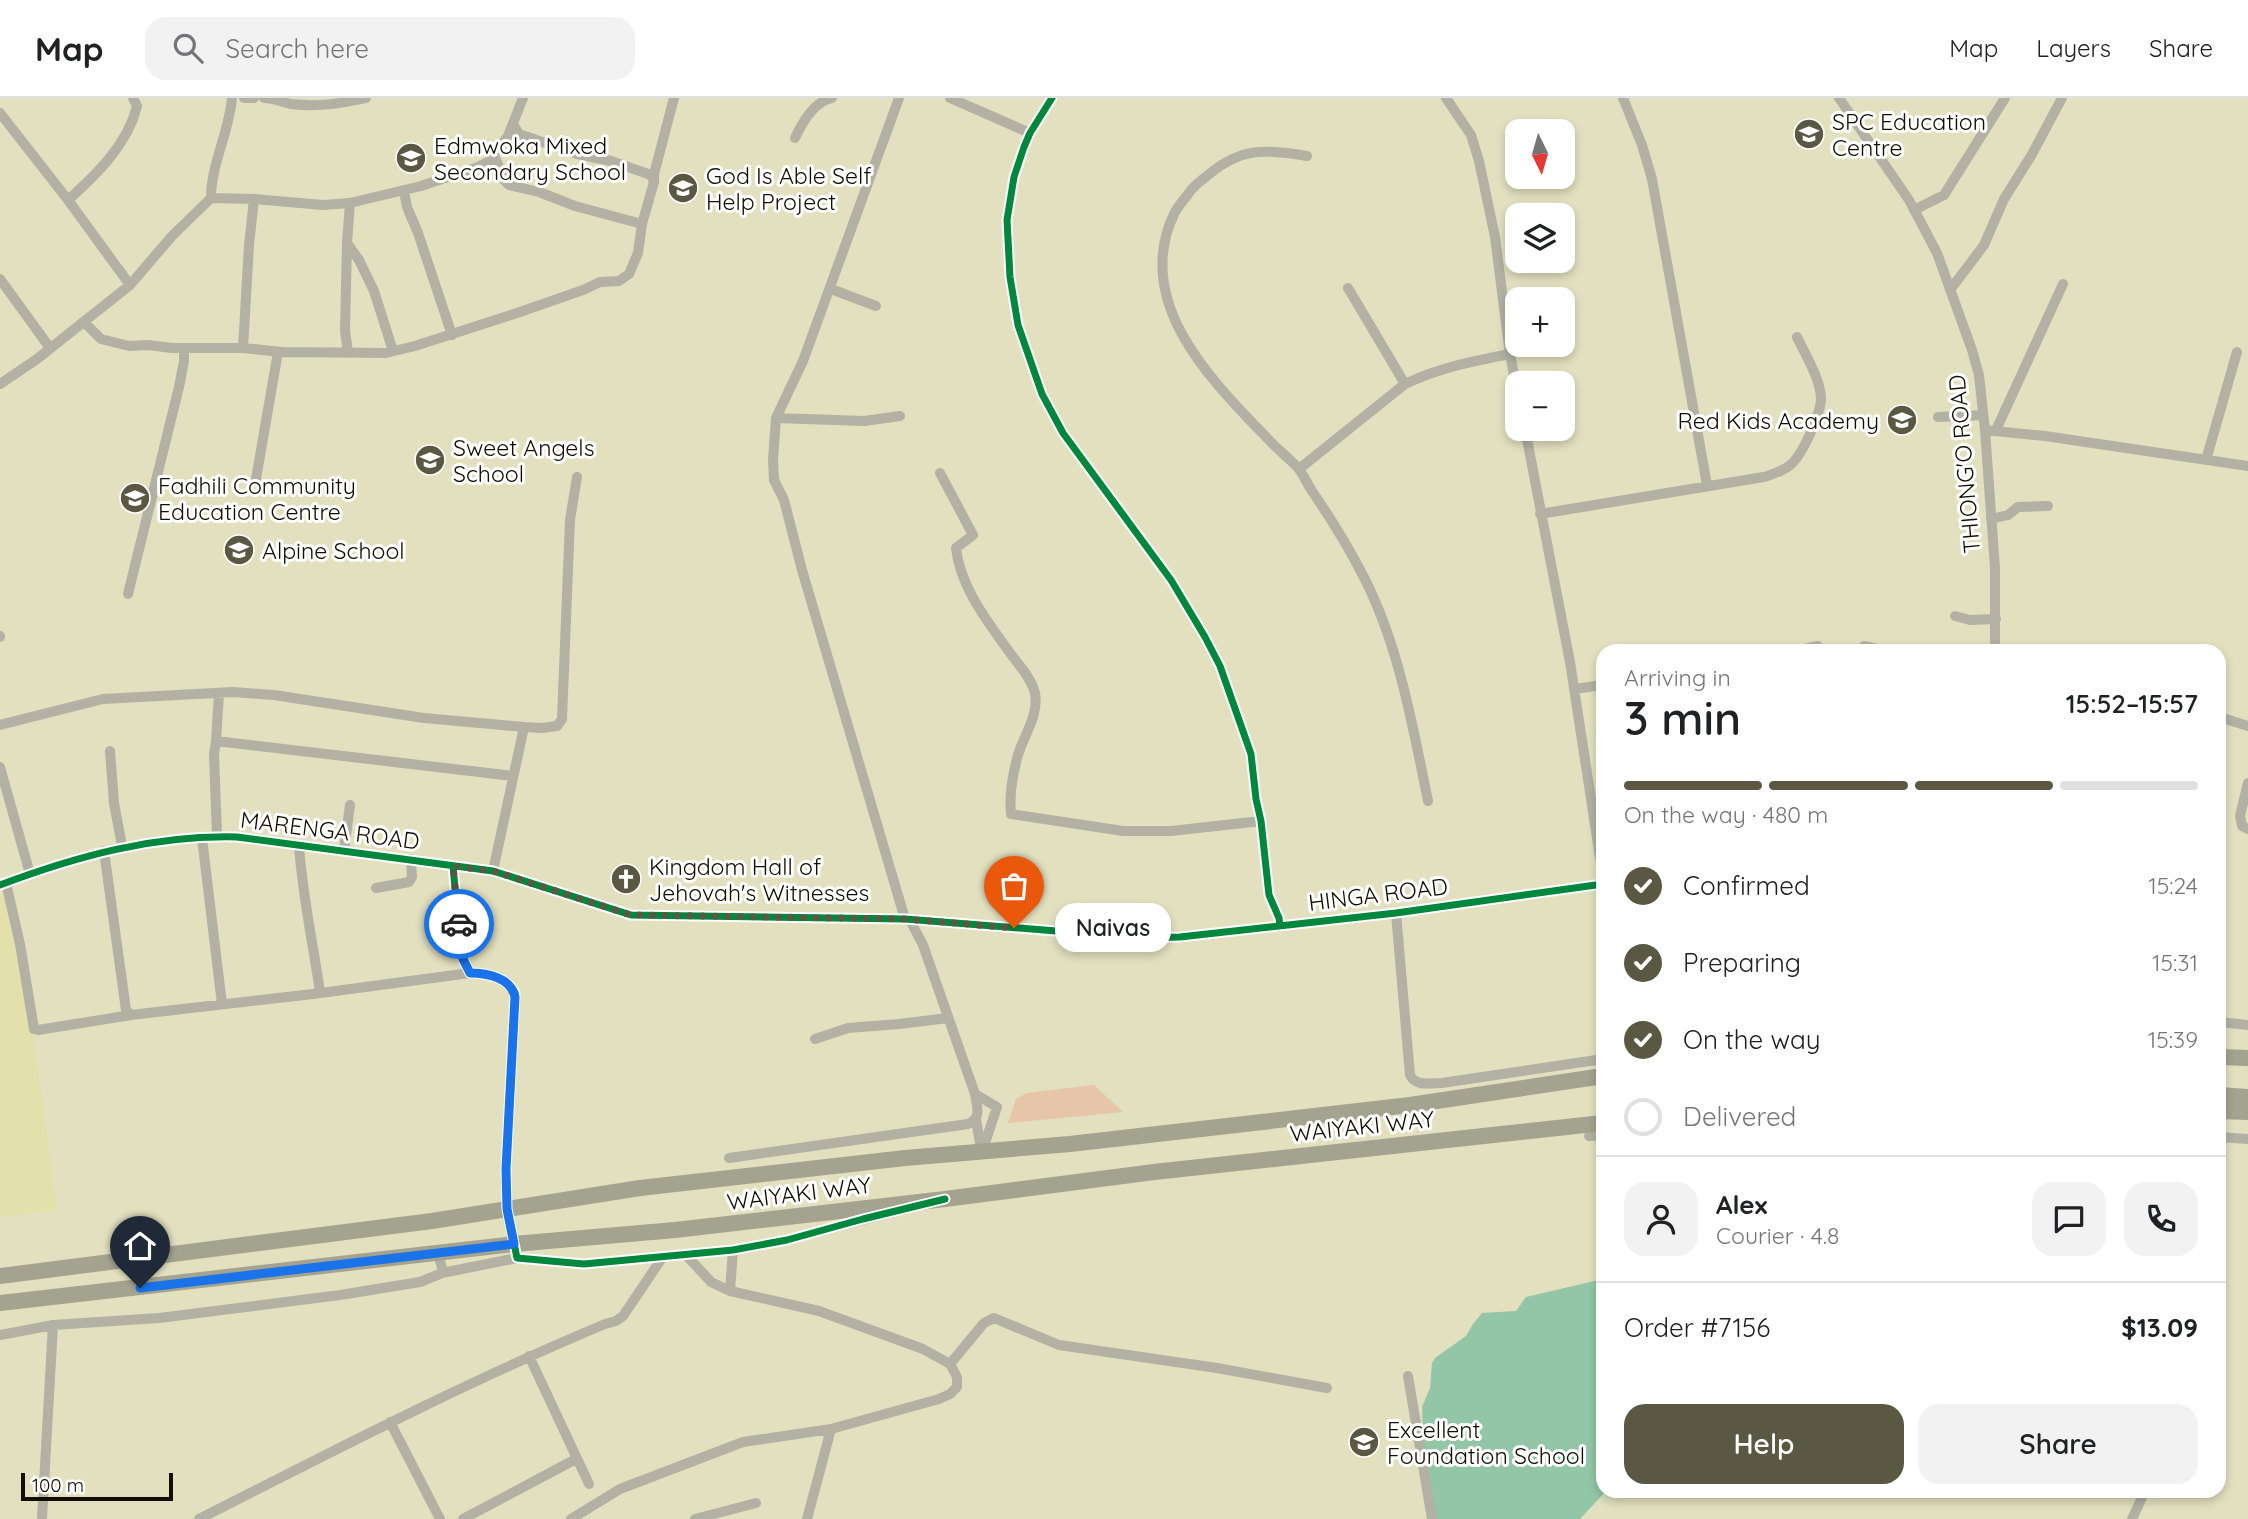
<!DOCTYPE html>
<html lang="en">
<head>
<meta charset="utf-8">
<style>
  :root { --surface:#fff; --page:#f2f2f2; --text:#202124; --muted:#757577; --line:#e0e0e0; --accent:#5a5843 }
  body { margin:0; font-family:Quicksand,sans-serif; background:var(--page); color:var(--text); height:100vh; display:flex; flex-direction:column; font-size:26px; white-space:nowrap }
  * { box-sizing:border-box; margin:0 }
  p { font-size:23px; color:var(--muted) }
  .icon { flex:none; width:38px; height:38px; fill:none; stroke:currentColor; stroke-width:2; stroke-linecap:round; stroke-linejoin:round }
  .map { position:relative; flex:1; overflow:hidden }
  .side { position:absolute; left:1596px; top:546px; width:630px; height:854px; display:flex; flex-direction:column; background:var(--surface); border-radius:21px; box-shadow:0 4px 10px #0003 }
  .side>* { flex:none }
  .needle { width:46px; rotate:175deg }
  .fabs { position:absolute; left:1505px; top:21px; display:grid; gap:14px }
  .fabs a { display:grid; place-items:center; width:70px; height:70px; border-radius:14px; background:var(--surface); box-shadow:0 4px 10px #0003; font-size:35px }
  .scale { position:absolute; left:21px; bottom:18px; width:152px; box-sizing:border-box; padding-left:7px; border:4px solid #100e00; border-top:0; font-size:19px; line-height:24px; white-space:nowrap; color:#100e00; -webkit-text-stroke:5px #fff; paint-order:stroke }
  .pin { position:absolute; display:grid; place-items:center; width:60px; height:60px; color:#fff; margin:-72px -30px; border-radius:50% 50% 50% 0; rotate:-45deg; box-shadow:0 0 7px #0007 }
  .pin .icon { rotate:45deg }
  .courier { position:absolute; display:grid; place-items:center; width:70px; height:70px; margin:-35px; border:5px solid #1a73e8; border-radius:50%; background:#fff; color:#222; box-shadow:0 2px 9px #0007 }
  .bubble { position:absolute; height:49px; border-radius:21px; background:var(--surface); box-shadow:0 4px 10px #0003; font-size:23px; font-weight:600; line-height:49px; text-align:center }
  .summary em { font-style:normal; font-weight:600 }
  .summary div { display:flex; flex-direction:column-reverse }
  .summary { display:flex; align-items:center; justify-content:space-between; height:119px; padding:0 28px }
  h1 { font-size:46px; font-weight:600; line-height:52px }
  .bar { display:grid; grid-template-columns:repeat(4,1fr); gap:10px 7px; align-content:center; height:84px; padding:0 28px }
  .bar i { height:9px; border-radius:5px; background:var(--line) }
  .bar .selected { background:var(--accent) }
  .bar p { grid-column:span 4 }
  .line { display:flex; align-items:center; gap:18px; padding:0 28px; border-top:2px solid var(--line) }
  .line div { flex:1 }
  .round { display:grid; place-items:center; flex:none; width:74px; height:74px; border-radius:21px; background:var(--page) }
  ol { padding:0 28px; list-style:none }
  li { display:flex; align-items:center; gap:21px; height:77px }
  li p { margin-inline-start:auto }
  li .icon { padding:7px; border-radius:50%; background:var(--accent); color:#fff; stroke-width:4 }
  li:last-child { color:var(--muted) }
  li i { width:38px; height:38px; border:4px solid var(--line); border-radius:50% }
  .cta { display:flex; gap:14px; margin-top:auto; padding:14px 28px }
  .cta a { flex:1; height:80px; border-radius:21px; background:var(--accent); color:#fff; font-size:28px; font-weight:600; line-height:80px; text-align:center }
  .cta a+a { background:var(--page); color:var(--text) }
  header { display:flex; align-items:center; gap:42px; box-sizing:border-box; height:98px; padding:0 35px; background:var(--surface); border-bottom:2px solid var(--line) }
  header strong { font-size:33px }
  nav { display:flex; gap:38px; margin-inline-start:auto; font-size:24px }
  .search { width:490px; height:63px; background:var(--page); display:flex; align-items:center; gap:18px; box-sizing:border-box; padding:0 24px; border-radius:21px; color:var(--muted); font-size:26px }
  .map>svg:first-child { display:block }
  .built { fill:#e3e0ac }
  .green { fill:#e6c5a8 }
  .water { fill:#93c6a6 }
  .lines { fill:none; stroke-linecap:round; stroke-linejoin:round }
  .minor { stroke:#b2b1a4; stroke-width:10 }
  .highway { stroke:#a3a38f; stroke-width:16 }
  .cycleway-casing { stroke:#fff; stroke-width:11 }
  .cycleway { stroke:#00873e; stroke-width:7 }
  .done { stroke:#5a5843; stroke-width:7; stroke-dasharray:0 12.6 }
  .route { stroke:#1a73e8; stroke-width:9 }
  .labels { text-anchor:middle; dominant-baseline:central; stroke-width:6; stroke-linejoin:round; paint-order:stroke }
  .poi-label { font-size:23px; fill:#100e00; stroke:#fff; text-anchor:start }
  .street-label { font-size:23px; fill:#100e00; stroke:#fff }
</style>
</head>
<body>
<header>
<strong>Map</strong>
<div class="search"><svg class="icon" aria-label="search" viewBox="0 0 24 24"><circle cx="10" cy="10" r="6"/><path d="M15 15l6 6"/></svg>Search here</div>
<nav><a>Map</a><a>Layers</a><a>Share</a></nav>
</header>
<div class="map">
<svg width="2248" height="1421" viewBox="0 0 2248 1421">
  <rect width="100%" height="100%" fill="#e2e0bf"/>
  <!-- built -->
  <path class="built" d="M13 792 57 1112 0 1119V797Z"/>
  <!-- green -->
  <path class="green" d="M1094 987 1123 1014 1008 1025 1016 1001 1027 995Z"/>
  <!-- water -->
  <path class="water" d="M1603 1181V1393H1606L1580 1421H1434L1424 1361 1422 1309 1430 1290 1432 1265 1435 1260 1466 1238 1473 1226 1482 1215 1516 1213 1526 1199Z"/>
  <g class="lines">
    <!-- minor -->
    <path class="minor" d="M244 0H254
      M264 0C275 0 281 4 291 6 318 9 340 6 366 0
      M899 0 803 263 776 320 773 362 774 382 784 402 802 472 905 821
      M950 0 1030 35
      M1052 0 1030 35 1024 49 1014 79 1007 122 1010 179 1018 227 1042 296 1063 335 1171 482 1205 539 1220 568 1251 656 1256 701 1261 723 1269 797 1279 820 1280 828
      M1446 0 1471 37 1479 63 1495 139 1510 256 1517 293
      M1623 0 1642 47 1652 81 1707 387
      M1839 0 1909 102 1937 155 1972 252 1979 277 1985 332 1995 470V553
      M0 15 68 102 130 187
      M513 26 519 36 577 56 611 63 651 77 654 84 642 126
      M795 40C802 25 815 3 832 0
      M1307 58C1266 51 1241 49 1208 77 1201 83 1194 87 1189 95 1184 102 1177 109 1174 116 1132 205 1212 283 1268 341 1277 351 1289 360 1298 370 1304 377 1307 386 1312 393 1329 418 1345 443 1359 470 1398 541 1412 625 1428 703
      M654 84V76L674 0
      M404 93 407 109 418 135 452 237
      M211 100 254 101 323 107 350 105 421 88 478 69 488 64 508 38 523 0
      M68 102C97 76 128 46 137 8L133 0
      M350 105 347 145 359 162 374 193 393 253
      M1914 112 1944 97 2005 0
      M347 145 345 233 348 254
      M0 181 50 250
      M1348 190 1405 286
      M831 191 876 208
      M1950 192 1984 147 2004 101 2031 58 2062 0
      M84 224 101 241 129 248 148 247 172 250H243L282 254 386 255 415 248 517 215 583 192 600 184 619 183 629 176 638 155 642 126 575 108 539 94 509 87 505 83 494 57
      M243 250 249 147 254 101
      M0 286 37 261 130 187 172 138 211 100C211 66 229 35 232 0
      M1938 319 1983 317
      M776 320 864 323 900 318
      M1525 331 1570 564 1603 779
      M1985 332 2045 338 2248 368
      M1996 332 2063 186
      M2206 362 2237 254
      M1299 371 1405 286C1438 270 1474 263 1510 256
      M940 375 973 437 956 450C960 490 990 527 1013 559 1021 569 1032 582 1035 595 1039 617 1024 637 1018 657 1013 675 1009 697 1011 716L1123 733H1171L1261 723
      M256 381 278 254
      M1540 416 1764 379C1773 376 1781 374 1789 368 1802 359 1821 315 1821 300 1820 280 1805 256 1797 239
      M1991 421 2008 417 2018 409 2048 408
      M128 496 179 289 184 263V250
      M1955 518 1970 522 1996 521
      M0 538V539
      M1864 548 1887 553
      M1795 553 1818 548
      M1574 591 1603 587
      M2219 619 2248 628
      M0 627 103 601 233 594 274 597 424 620 524 629
      M216 643 219 596
      M110 653 114 705 122 748
      M0 669 30 776
      M2248 685 2240 718 2242 728 2248 731
      M217 738 214 656 216 643 513 678
      M202 740 222 906
      M299 747C302 796 313 845 320 894
      M344 752 350 707
      M104 753 126 912 131 917 313 896 470 875
      M453 768 461 857 470 875C486 875 507 879 515 895L506 1071 507 1111 517 1160 584 1166 733 1152 787 1142 893 1114
      M493 773 524 629 542 630 557 628 562 621 570 422 577 379
      M6 785 20 846 34 931 38 932 131 917
      M0 787C77 758 154 737 237 739L493 773 631 817 905 821 1143 840 1180 839 1396 815 1603 786
      M376 790 409 784 412 779 411 761
      M1396 815 1410 977C1416 989 1430 985 1442 985L1603 961
      M2219 924 2248 927
      M815 941 848 930 899 926 948 920
      M975 996 997 1009 982 1054
      M976 1021 981 1052
      M1589 1038 1603 1037
      M2219 1039 2248 1041
      M729 1060 968 1026C982 1020 977 1009 975 996L923 847 910 822
      M442 1175 517 1160
      M730 1193 733 1152
      M0 1237 53 1227 159 1220 340 1197 420 1184 442 1175V1170L438 1155
      M529 1258 589 1386
      M950 1266 984 1225 994 1220 1059 1247 1217 1270 1327 1290
      M1408 1278 1432 1421
      M390 1324 440 1421
      M42 1420 53 1227
      M199 1421C333 1353 466 1284 605 1226L616 1223 623 1218 662 1160
      M463 1421 576 1361
      M571 1421 620 1391 743 1344 831 1331 939 1301 950 1296 957 1289V1279L950 1266 923 1251 819 1213 730 1193 711 1184 687 1158
      M695 1421 756 1405
      M807 1421 831 1331
      M2132 1421 2145 1393"/>
    <!-- highway -->
    <path class="highway" d="M2219 959 2248 960
      M2219 997 2248 999
      M2219 1013 2248 1014
      M0 1178 432 1123 640 1090 905 1060 1070 1046 1410 1007 1603 978
      M0 1205 514 1146 675 1132 945 1101 1154 1074 1603 1025"/>
    <!-- cycleway casing -->
    <g class="cycleway-casing">
      <path id="cycleway" d="M1052 0 1030 35 1024 49 1014 79 1007 122 1010 179 1018 227 1042 296 1063 335 1171 482 1205 539 1220 568 1251 656 1256 701 1261 723 1269 797 1279 820 1280 828
        M453 768 461 857 470 875C486 875 507 879 515 895L506 1071 507 1111 517 1160 584 1166 733 1152 787 1142 863 1121 945 1101
        M0 787C77 758 154 737 237 739L493 773 631 817 905 821 1143 840 1180 839 1396 815 1603 786"/>
    </g>
    <!-- cycleway -->
    <use href="#cycleway" class="cycleway"/>
  </g>
  <g class="lines">
    <!-- done -->
    <path class="done" d="M459 826 453 768 493 773 631 817 905 821 1014 830"/>
    <!-- route -->
    <path class="route" d="M140 1190 514 1146 507 1111 506 1071 515 899C511 880 488 875 470 875L461 857 459 826"/>
  </g>
  <!-- icons -->
  <defs>
    <g id="school-disc" transform="scale(1.575)"><circle r="9.5" fill="#5a5843" stroke="#fff"/><path d="M0-5L7-2L0 1L-7-2ZM-4 1L0 2.5L4 1V4Q0 6-4 4Z" fill="#fff"/></g>
    <g id="church-disc" transform="scale(1.575)"><circle r="9.5" fill="#5a5843" stroke="#fff"/><path d="M-1.2-6h2.4v3.5h3.3v2.4h-3.3V6h-2.4V-.1h-3.3v-2.4h3.3Z" fill="#fff"/></g>
  </defs>
  <g fill-rule="evenodd">
    <use href="#school-disc" x="1809" y="36"/>
    <use href="#school-disc" x="411" y="60"/>
    <use href="#school-disc" x="683" y="90"/>
    <use href="#school-disc" x="1902" y="322"/>
    <use href="#school-disc" x="430" y="362"/>
    <use href="#school-disc" x="135" y="400"/>
    <use href="#school-disc" x="239" y="452"/>
    <use href="#church-disc" x="626" y="781"/>
    <use href="#school-disc" x="1364" y="1344"/>
  </g>
  <g class="labels">
    <!-- poi labels -->
    <g class="poi-label">
      <text x="1832" y="23">SPC Education<tspan x="1832" dy="26">Centre</tspan></text>
      <text x="434" y="47">Edmwoka Mixed<tspan x="434" dy="26">Secondary School</tspan></text>
      <text x="706" y="77">God Is Able Self<tspan x="706" dy="26">Help Project</tspan></text>
      <text x="1879" y="322" text-anchor="end">Red Kids Academy</text>
      <text x="453" y="349">Sweet Angels<tspan x="453" dy="26">School</tspan></text>
      <text x="158" y="387">Fadhili Community<tspan x="158" dy="26">Education Centre</tspan></text>
      <text x="262" y="452">Alpine School</text>
      <text x="649" y="768">Kingdom Hall of<tspan x="649" dy="26">Jehovah's Witnesses</tspan></text>
      <text x="1387" y="1331">Excellent<tspan x="1387" dy="26">Foundation School</tspan></text>
    </g>
    <!-- street labels -->
    <g class="street-label">
      <text transform="translate(1964 366) rotate(-95)">THIONG'O ROAD</text>
      <text transform="translate(330 732) rotate(7)">MARENGA ROAD</text>
      <text transform="translate(1378 796) rotate(-7)">HINGA ROAD</text>
      <text transform="translate(1362 1028) rotate(-6)">WAIYAKI WAY</text>
      <text transform="translate(799 1095) rotate(-7)">WAIYAKI WAY</text>
    </g>
  </g>
</svg>
<div class="fabs">
<a><svg class="needle" viewBox="-14 -14 28 28"><path d="M0-13l5 13h-10z" fill="#e53935"/><path d="M0 13l5-13h-10z" fill="#757577"/></svg></a>
<a><svg class="icon" aria-label="layers" viewBox="0 0 24 24"><path d="M12 4l9 5-9 5-9-5zM3 14l9 5 9-5"/></svg></a>
<a>+</a>
<a>−</a>
</div>
<div class="scale">100 m</div>
<div class="pin" style="left:1014px;top:830px;background:#ea580c"><svg class="icon" aria-label="bag" viewBox="0 0 24 24"><path d="M5 8h14l-1 12H6zM9 8a3 3 0 0 1 6 0"/></svg></div>
<div class="pin" style="left:140px;top:1190px;background:#1f2937"><svg class="icon" aria-label="home" viewBox="0 0 24 24"><path d="M3 11l9-7 9 7M6 9v11h12V9"/></svg></div>
<div class="courier" style="left:459px;top:826px"><svg class="icon" aria-label="car" viewBox="0 0 24 24"><path d="M5 17H2v-5l4-1 3-4h7l3 4 3 1v5h-3M9 17h6M6 11h13"/><circle cx="7" cy="17" r="2"/><circle cx="17" cy="17" r="2"/></svg></div>
<div class="bubble" style="left:1055px;top:805px;width:116px">Naivas</div>
<section class="side">
<div class="summary"><div><h1>3 min</h1><p>Arriving in</p></div><em>15:52–15:57</em></div>
<div class="bar"><i class="selected"></i><i class="selected"></i><i class="selected"></i><i></i><p>On the way · 480 m</p></div>
<ol>
<li><svg class="icon" aria-label="check" viewBox="0 0 24 24"><path d="M5 12l5 5 9-10"/></svg>Confirmed<p>15:24</p></li>
<li><svg class="icon" aria-label="check" viewBox="0 0 24 24"><path d="M5 12l5 5 9-10"/></svg>Preparing<p>15:31</p></li>
<li><svg class="icon" aria-label="check" viewBox="0 0 24 24"><path d="M5 12l5 5 9-10"/></svg>On the way<p>15:39</p></li>
<li><i></i>Delivered</li>
</ol>
<div class="line" style="height:126px"><a class="round"><svg class="icon" aria-label="person" viewBox="0 0 24 24"><circle cx="12" cy="8" r="4"/><path d="M4 21q1-7 8-7t8 7"/></svg></a><div><b>Alex</b><p>Courier · 4.8</p></div><a class="round"><svg class="icon" aria-label="chat" viewBox="0 0 24 24"><path d="M4 5h16v11H9l-5 4z"/></svg></a><a class="round"><svg class="icon" aria-label="phone" viewBox="0 0 24 24"><path d="M5 4h4l2 5-3 2q2 4 5 5l2-3 5 2v4C11 20 4 13 5 4z"/></svg></a></div>
<div class="line" style="height:91px"><div>Order #7156</div><b>$13.09</b></div>
<div class="cta"><a>Help</a><a>Share</a></div>
</section>
</div>
</body>
</html>
